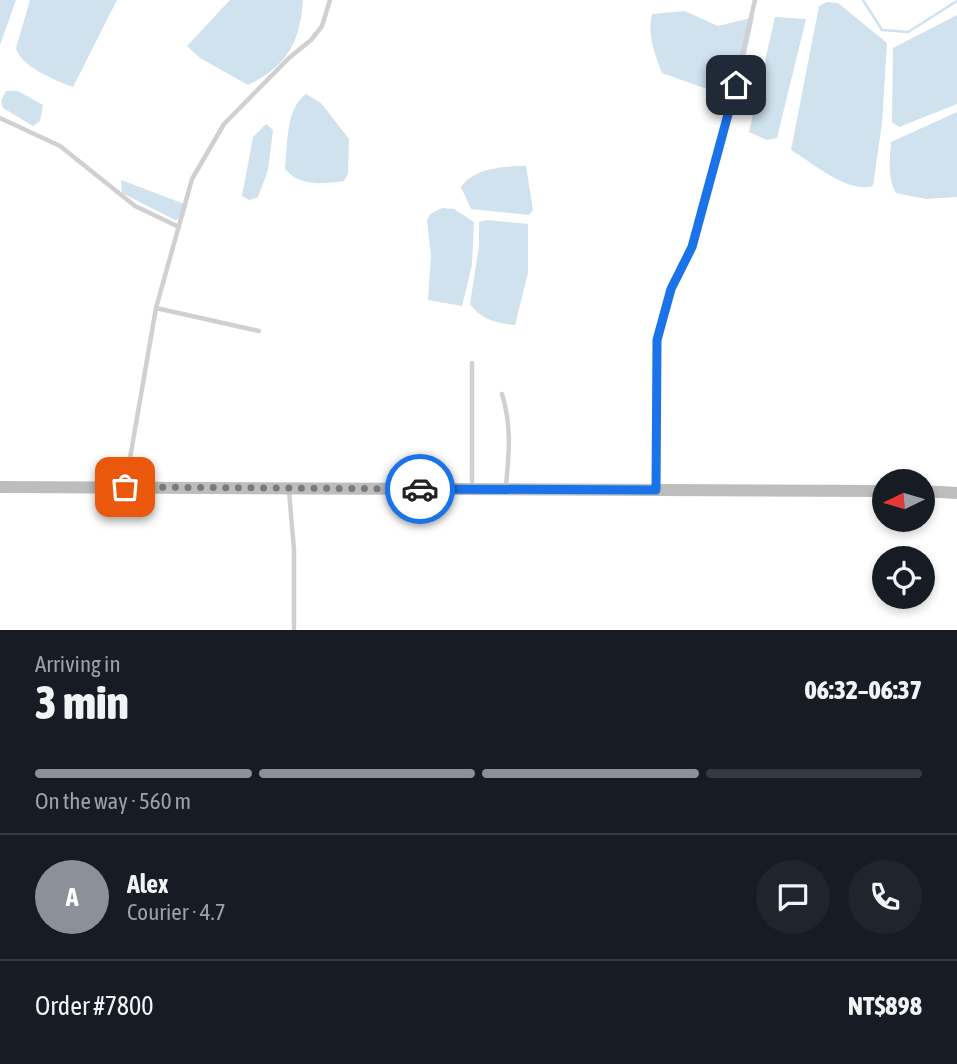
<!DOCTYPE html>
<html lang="en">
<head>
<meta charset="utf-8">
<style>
  :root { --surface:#171b24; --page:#20242c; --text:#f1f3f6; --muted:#9ea1a6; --line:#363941; --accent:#8c9099 }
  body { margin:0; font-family:"Asap Condensed",sans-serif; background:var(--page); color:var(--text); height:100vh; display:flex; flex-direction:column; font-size:26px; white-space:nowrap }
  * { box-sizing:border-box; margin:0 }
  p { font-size:23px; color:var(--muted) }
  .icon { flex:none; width:38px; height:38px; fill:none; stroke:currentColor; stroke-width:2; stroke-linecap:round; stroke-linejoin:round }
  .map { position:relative; height:630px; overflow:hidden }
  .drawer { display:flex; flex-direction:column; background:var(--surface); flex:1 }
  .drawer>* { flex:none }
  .needle { width:46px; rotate:265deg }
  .tools { position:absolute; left:872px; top:469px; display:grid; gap:14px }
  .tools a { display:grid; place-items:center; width:63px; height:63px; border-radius:50%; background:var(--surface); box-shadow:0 4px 10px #0003; font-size:35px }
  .pin { position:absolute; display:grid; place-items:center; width:60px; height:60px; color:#fff; margin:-30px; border-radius:14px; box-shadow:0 4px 10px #0006 }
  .courier { position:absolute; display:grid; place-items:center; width:70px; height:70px; margin:-35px; border:5px solid #1a73e8; border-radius:50%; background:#fff; color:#222; box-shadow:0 2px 9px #0007 }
  .overview em { font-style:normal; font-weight:800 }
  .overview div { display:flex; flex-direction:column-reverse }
  .overview { display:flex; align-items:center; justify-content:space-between; height:119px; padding:0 35px }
  h1 { font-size:46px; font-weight:800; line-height:52px }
  .bar { display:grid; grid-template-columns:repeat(4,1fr); gap:10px 7px; align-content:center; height:84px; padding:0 35px }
  .bar i { height:9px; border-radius:5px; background:var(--line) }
  .bar .current { background:var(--accent) }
  .bar p { grid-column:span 4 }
  .line { display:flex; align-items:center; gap:18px; padding:0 35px; border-top:2px solid var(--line) }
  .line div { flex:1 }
  .round { display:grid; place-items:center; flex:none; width:74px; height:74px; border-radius:37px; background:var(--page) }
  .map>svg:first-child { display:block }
  .water { fill:#cfe2ee }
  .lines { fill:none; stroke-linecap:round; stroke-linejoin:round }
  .stream { stroke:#cfe2ee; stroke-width:2.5 }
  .lane { stroke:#d0d0d0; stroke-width:4.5 }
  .secondary { stroke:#bdbdbd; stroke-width:12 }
  .done { stroke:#7a7a7a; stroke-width:7; stroke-dasharray:0 12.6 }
  .route { stroke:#1a73e8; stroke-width:9 }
</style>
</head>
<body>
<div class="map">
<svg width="957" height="630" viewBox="0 0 957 630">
  <rect width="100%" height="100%" fill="#fff"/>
  <!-- water -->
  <path class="water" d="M0 0H16L0 45Z
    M30 0H117L73 87C56 81 20 66 16 48Z
    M230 0H303C300 43 287 66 248 85L200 58 187 46Z
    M827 2 838 3 887 43 882 123 873 186C847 194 812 162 791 150L819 6Z
    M685 11 718 26 754 17 743 69 731 94 718 93 662 73C655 55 647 34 652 14Z
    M957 15V104L899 127 892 122 893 48Z
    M775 17 806 19 777 138 767 140 749 132Z
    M6 91H18L43 105 40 121 33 126 3 108 1 101Z
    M306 94 321 103 349 139 348 173 344 181C323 184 300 187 285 169 288 145 285 109 306 94Z
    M957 112V197L926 199 896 193C887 178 890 159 891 142Z
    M266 124 273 130 268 170 258 197 249 200 242 196 253 137Z
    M526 166 533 210 529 215 471 209 461 187C474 168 504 166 526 166Z
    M121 180 187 205 184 217 175 220 122 193Z
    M442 208 454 209 474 222 472 265 462 306 428 300 431 256 427 220 430 214Z
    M487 220 528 224V273L515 325C498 324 480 319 470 304L479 246V222Z"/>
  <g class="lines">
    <!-- stream -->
    <path class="stream" d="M863 0 882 30 908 32 957 1"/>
    <!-- lane -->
    <path class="lane" d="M0 118 60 146 135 206 179 227
      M156 308 259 331
      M472 363V488
      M502 394C512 426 509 453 506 486
      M125 487 156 308 192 179 224 124 289 58 311 40 322 26 330 0
      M656 488 657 340 663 311 692 247 719 155 755 0
      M289 491 294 550V630"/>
    <!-- secondary -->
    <path class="secondary" d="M0 487 884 491
      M922 491 957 493"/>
  </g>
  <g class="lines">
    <!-- done -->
    <path class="done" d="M125 487 420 489"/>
    <!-- route -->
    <path class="route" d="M420 489 656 490 657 340 671 289 692 247 736 85"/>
  </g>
</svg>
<div class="tools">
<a><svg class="needle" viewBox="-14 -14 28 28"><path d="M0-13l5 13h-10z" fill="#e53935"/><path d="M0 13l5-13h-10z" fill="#9ea1a6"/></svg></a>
<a><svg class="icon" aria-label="locate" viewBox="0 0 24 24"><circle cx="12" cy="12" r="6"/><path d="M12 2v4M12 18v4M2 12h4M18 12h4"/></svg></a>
</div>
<div class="pin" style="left:125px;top:487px;background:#ea580c"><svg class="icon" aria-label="bag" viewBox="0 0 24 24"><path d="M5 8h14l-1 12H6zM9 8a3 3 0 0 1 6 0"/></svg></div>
<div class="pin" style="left:736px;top:85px;background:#1f2937"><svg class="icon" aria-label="home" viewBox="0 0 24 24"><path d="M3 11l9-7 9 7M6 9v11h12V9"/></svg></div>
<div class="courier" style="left:420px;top:489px"><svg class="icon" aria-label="car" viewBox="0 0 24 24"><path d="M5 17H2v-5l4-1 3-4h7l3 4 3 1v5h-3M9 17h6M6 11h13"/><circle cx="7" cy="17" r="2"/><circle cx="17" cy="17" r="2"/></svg></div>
</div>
<section class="drawer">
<div class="overview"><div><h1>3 min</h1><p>Arriving in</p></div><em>06:32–06:37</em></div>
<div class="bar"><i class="current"></i><i class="current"></i><i class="current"></i><i></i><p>On the way · 560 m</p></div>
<div class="line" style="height:126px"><b class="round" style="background:var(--accent);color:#fff">A</b><div><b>Alex</b><p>Courier · 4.7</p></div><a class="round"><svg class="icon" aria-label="chat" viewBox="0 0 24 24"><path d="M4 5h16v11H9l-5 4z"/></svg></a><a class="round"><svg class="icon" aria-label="phone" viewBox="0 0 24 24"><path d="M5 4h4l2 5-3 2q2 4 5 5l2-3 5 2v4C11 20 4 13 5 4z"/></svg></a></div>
<div class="line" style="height:91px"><div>Order #7800</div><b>NT$898</b></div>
</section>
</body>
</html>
